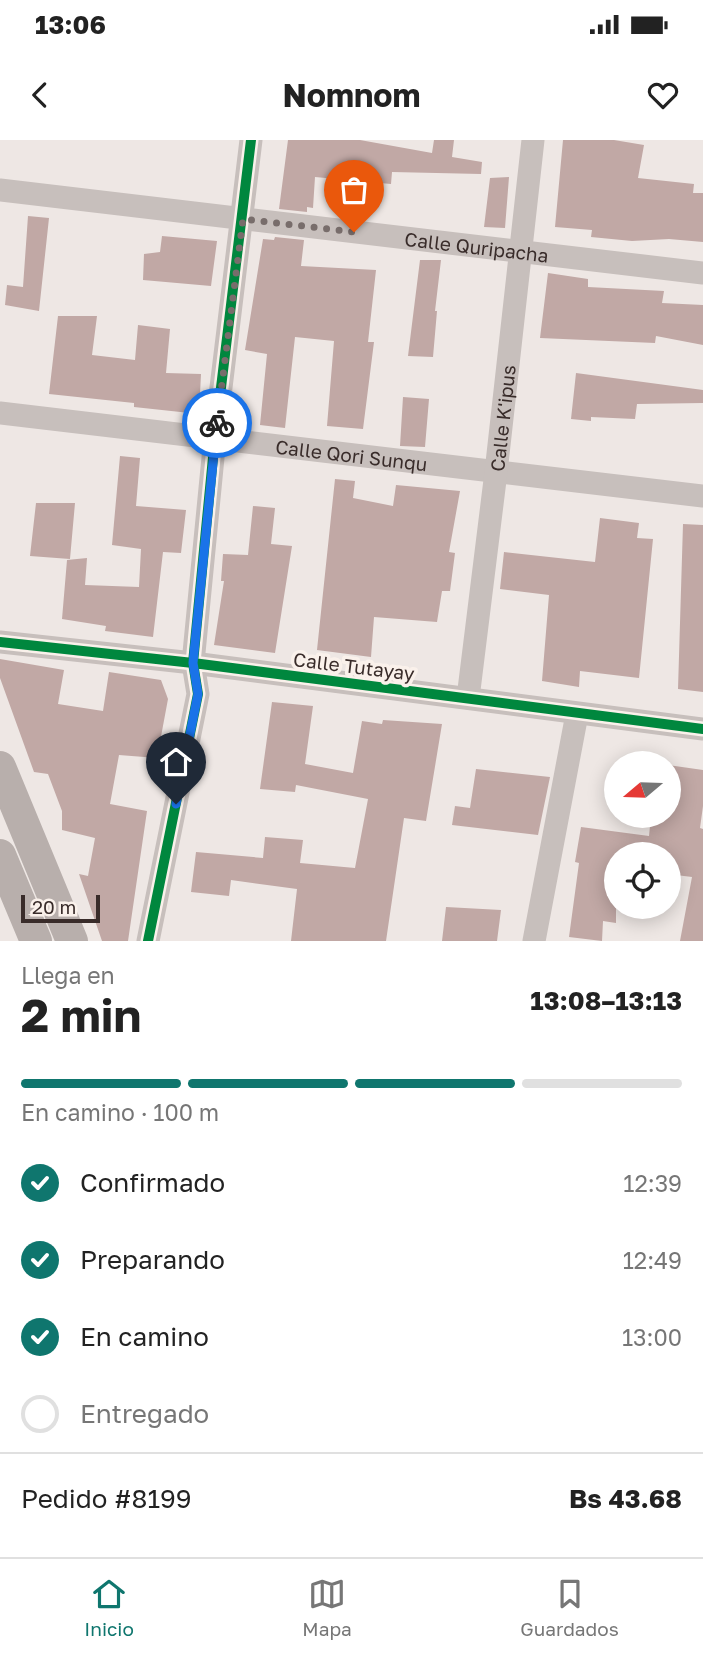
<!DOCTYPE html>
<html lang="es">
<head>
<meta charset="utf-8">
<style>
  :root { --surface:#fff; --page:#f6f6f6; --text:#222; --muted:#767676; --line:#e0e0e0; --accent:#0f766e }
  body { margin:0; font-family:"Golos Text",sans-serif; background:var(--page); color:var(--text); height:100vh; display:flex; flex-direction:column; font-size:26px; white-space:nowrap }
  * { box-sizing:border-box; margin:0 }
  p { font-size:23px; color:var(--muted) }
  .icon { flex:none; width:38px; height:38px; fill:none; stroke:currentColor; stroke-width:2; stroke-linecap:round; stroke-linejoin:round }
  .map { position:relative; height:801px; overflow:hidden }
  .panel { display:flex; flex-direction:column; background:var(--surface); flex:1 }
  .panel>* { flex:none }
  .needle { width:46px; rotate:251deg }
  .fabs { position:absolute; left:604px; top:611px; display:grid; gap:14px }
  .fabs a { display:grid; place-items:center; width:77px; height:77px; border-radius:50%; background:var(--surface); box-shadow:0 4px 18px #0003; font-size:35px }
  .scale { position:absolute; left:21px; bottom:18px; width:79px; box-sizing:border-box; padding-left:7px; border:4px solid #392c2a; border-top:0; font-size:19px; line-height:24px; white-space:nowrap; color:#392c2a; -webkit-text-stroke:5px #faf1eb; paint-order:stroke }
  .pin { position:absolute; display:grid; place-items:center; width:60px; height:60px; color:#fff; margin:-72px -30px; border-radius:50% 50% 50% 0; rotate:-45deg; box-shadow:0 0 7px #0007 }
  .pin .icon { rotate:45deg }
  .courier { position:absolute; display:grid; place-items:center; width:70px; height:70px; margin:-35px; border:5px solid #1a73e8; border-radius:50%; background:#fff; color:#222; box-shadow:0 2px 9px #0007 }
  .overview em { font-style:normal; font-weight:700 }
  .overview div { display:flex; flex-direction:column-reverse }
  .overview { display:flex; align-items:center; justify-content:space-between; height:119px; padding:0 21px }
  h1 { font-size:46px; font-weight:700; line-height:52px }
  .bar { display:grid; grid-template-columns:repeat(4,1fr); gap:10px 7px; align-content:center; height:84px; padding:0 21px }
  .bar i { height:9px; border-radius:5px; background:var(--line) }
  .bar .on { background:var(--accent) }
  .bar p { grid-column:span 4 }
  .line { display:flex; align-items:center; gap:18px; padding:0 21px; border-top:2px solid var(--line) }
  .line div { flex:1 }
  ol { padding:0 21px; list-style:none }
  li { display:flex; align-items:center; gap:21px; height:77px }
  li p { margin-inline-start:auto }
  li .icon { padding:7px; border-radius:50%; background:var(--accent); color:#fff; stroke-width:4 }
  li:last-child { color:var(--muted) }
  li i { width:38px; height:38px; border:4px solid var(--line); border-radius:50% }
  .status { display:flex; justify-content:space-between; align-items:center; height:49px; padding:0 35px; background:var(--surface); direction:ltr }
  .status svg { height:19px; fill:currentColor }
  header { display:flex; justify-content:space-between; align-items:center; height:91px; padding:0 21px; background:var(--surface); font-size:32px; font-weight:700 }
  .tab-bar { display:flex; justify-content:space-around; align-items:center; height:98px; border-top:2px solid var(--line); background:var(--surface); font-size:19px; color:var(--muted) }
  .tab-bar a { display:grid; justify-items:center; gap:4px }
  .tab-bar .on { color:var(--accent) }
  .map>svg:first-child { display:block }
  .building { fill:#c1a8a5 }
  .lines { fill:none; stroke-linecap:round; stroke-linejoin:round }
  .street { stroke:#c7bfbc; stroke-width:23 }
  .secondary { stroke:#b8afac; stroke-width:32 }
  .cycleway-casing { stroke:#faf1eb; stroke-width:15 }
  .cycleway { stroke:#00873e; stroke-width:10 }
  .done { stroke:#786d6b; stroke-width:7; stroke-dasharray:0 12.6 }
  .route { stroke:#1a73e8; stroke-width:9 }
  .labels { text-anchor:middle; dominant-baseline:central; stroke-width:7; stroke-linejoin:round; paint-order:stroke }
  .street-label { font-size:19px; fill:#392c2a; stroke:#faf1eb }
</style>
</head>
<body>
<div class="status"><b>13:06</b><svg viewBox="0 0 49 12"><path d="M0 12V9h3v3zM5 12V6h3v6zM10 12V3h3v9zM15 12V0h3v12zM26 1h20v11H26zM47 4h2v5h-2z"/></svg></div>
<header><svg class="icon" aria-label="back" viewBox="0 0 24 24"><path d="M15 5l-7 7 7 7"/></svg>Nomnom<svg class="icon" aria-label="heart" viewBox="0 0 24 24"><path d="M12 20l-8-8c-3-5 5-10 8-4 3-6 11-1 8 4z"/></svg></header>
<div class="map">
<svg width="703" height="801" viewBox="0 0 703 801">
  <rect width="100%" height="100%" fill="#eee7e4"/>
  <!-- building -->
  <path class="building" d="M288 0H360L432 13 434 0H454L452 17 482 22 481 34 392 32 391 44 315 37 313 68 307 67V72L279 69Z
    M563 0H614L644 5 638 38 694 44 693 53H703V102L669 99 632 101 591 97 592 90 555 87Z
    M509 37 505 88 484 87 490 38Z
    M28 76 49 78 39 171 5 165 7 145 23 147Z
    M162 96 217 101 211 146 143 140 144 114 160 112Z
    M275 97 304 100 301 126 376 130 368 202H374L363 289 327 286 334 201 295 197 285 288 260 285 267 214 245 210 263 99 274 100Z
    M420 120H441L435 171H437L433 217 408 216Z
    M548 133 588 139V147L664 151 662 163 703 165V205L656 196 655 203 540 198Z
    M58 176H97L92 215 135 220 138 185 170 189 166 233 201 234 199 274 134 267V263L49 254Z
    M576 233 703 250V263L637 264 635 279 591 277V281L571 279Z
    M403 257 429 259 425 307 400 306Z
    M120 316 140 318 136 366 186 370 181 413 163 412 153 497 105 491 106 486 62 479 67 420 87 418 85 445 139 447 141 409 112 405Z
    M335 339 355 341 353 358 393 366 396 345 460 351 449 412 455 413 450 451H442L437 482 374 477 371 517 317 510Z
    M36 363H75L70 419 30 416Z
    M253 366 275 368 271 404 292 406 275 513 214 505 224 441H221L223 414 248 415Z
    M600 378 639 383 637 398 653 399 639 538 580 531 579 547 542 541 549 455 500 449 504 412 595 422Z
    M683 384 703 385V552L678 549Z
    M0 519 64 530 58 564 103 571 109 532 161 540 168 559 157 618 119 615 110 664 147 671 128 801H102L79 734 88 736 95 698 62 690V671L48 634 34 632 0 538Z
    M272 562 313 566 305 624 353 633 362 581 382 584 383 580 442 584 426 681 404 678 386 801H291L297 749 231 740 229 756 191 752 196 712 263 718 265 697 303 700 300 723 355 728 368 659 296 645 295 652 260 649Z
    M668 625 703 630V666L700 688 703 689V801H680L692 737 668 734V714H616V783L603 781 602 801 569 797 579 723 575 722 581 687 649 696 651 676H668Z
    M476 629 550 637 538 695 452 685 455 666 470 668Z
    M446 767 501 770 497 801H442Z"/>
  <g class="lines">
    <!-- street -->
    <g class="street">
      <path id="s1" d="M0 50 703 133"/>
      <path id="s2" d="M0 273 703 356"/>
      <path d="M0 502 193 523 703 589"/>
      <path id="s3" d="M468 558 496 332 533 0"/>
      <path d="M148 801 198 554 193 523 215 297 251 0"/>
      <path d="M534 801 577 574"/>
    </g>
    <!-- secondary -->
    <path class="secondary" d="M0 627 72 801
      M0 715 36 801"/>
    <!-- cycleway casing -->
    <g class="cycleway-casing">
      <path id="cycleway" d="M0 502 193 523 703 589
        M148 801 198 554 193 523 215 297 251 0"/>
    </g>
    <!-- cycleway -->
    <use href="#cycleway" class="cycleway"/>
  </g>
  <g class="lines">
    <!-- done -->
    <path class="done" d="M217 283 243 79 354 92"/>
    <!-- route -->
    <path class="route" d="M176 664 198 554 193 523 217 283"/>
  </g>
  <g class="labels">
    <!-- street labels -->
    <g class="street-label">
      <text stroke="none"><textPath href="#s1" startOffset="480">Calle Quripacha</textPath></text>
      <text stroke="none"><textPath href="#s3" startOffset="282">Calle K'ipus</textPath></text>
      <text stroke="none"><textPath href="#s2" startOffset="354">Calle Qori Sunqu</textPath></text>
      <text transform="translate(354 526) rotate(7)">Calle Tutayay</text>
    </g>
  </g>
</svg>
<div class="fabs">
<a><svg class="needle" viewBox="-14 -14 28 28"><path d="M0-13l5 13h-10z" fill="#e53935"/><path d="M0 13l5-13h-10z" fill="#767676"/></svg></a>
<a><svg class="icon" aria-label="locate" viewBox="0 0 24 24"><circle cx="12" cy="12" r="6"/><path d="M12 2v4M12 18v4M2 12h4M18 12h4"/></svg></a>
</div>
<div class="scale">20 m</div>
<div class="pin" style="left:354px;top:92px;background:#ea580c"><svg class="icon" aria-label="bag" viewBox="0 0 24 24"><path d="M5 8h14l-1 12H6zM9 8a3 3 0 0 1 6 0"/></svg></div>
<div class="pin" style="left:176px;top:664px;background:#1f2937"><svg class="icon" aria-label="home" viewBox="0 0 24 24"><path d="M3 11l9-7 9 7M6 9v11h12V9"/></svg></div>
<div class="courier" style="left:217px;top:283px"><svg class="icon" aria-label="bike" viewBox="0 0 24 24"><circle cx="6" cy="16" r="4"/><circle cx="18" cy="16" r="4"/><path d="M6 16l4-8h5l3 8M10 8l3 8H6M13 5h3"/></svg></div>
</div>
<section class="panel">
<div class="overview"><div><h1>2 min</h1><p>Llega en</p></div><em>13:08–13:13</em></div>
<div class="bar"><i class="on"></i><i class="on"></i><i class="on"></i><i></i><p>En camino · 100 m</p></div>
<ol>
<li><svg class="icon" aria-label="check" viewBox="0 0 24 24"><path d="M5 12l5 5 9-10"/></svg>Confirmado<p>12:39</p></li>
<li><svg class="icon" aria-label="check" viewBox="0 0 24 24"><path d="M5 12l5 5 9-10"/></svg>Preparando<p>12:49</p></li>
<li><svg class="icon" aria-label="check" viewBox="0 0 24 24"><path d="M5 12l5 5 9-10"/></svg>En camino<p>13:00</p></li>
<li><i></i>Entregado</li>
</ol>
<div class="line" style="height:91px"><div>Pedido #8199</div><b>Bs 43.68</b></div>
</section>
<nav class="tab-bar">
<a class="on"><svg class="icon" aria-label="home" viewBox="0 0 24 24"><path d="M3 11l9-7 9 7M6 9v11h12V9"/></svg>Inicio</a>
<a><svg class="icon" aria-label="map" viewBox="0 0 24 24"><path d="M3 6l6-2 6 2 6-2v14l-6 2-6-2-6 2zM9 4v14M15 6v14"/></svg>Mapa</a>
<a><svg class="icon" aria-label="saved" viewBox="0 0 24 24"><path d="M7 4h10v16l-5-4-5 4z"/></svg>Guardados</a>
</nav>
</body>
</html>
